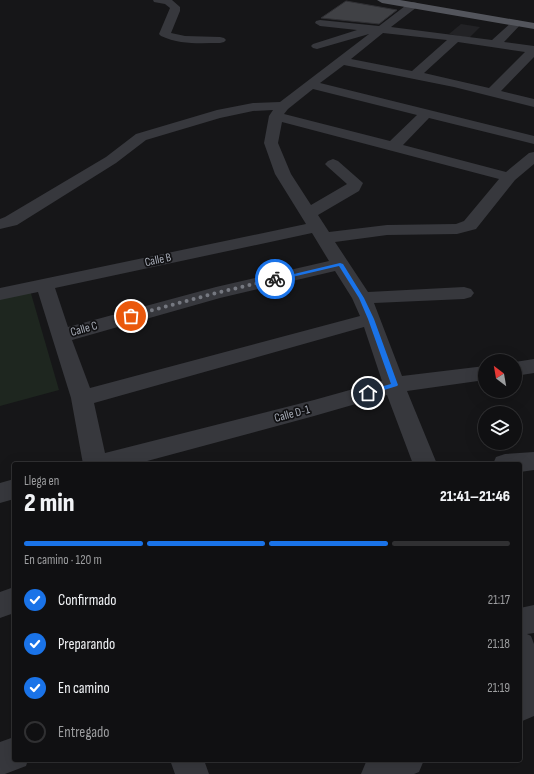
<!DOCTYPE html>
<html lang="es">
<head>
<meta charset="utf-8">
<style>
  :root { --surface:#101012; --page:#19191b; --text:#f1f3f6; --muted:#9c9d9f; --line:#303032; --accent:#1a73e8 }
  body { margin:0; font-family:"Sofia Sans Condensed",sans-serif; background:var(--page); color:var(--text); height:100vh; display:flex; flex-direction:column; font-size:15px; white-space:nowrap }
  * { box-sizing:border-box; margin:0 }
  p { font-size:13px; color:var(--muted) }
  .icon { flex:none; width:22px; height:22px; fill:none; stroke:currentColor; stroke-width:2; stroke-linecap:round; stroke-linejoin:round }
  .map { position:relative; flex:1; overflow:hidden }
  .side { position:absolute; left:12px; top:462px; width:510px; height:300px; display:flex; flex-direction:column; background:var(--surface); border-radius:4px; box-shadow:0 4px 16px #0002,0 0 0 1px var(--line) }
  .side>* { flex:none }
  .needle { width:26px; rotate:329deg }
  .fabs { position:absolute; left:478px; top:354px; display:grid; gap:8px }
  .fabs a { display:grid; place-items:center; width:44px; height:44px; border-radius:50%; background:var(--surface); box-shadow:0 4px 16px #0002,0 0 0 1px var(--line); font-size:20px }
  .pin { position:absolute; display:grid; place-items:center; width:34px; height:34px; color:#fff; margin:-17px; border:2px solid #fff; border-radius:50%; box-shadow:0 1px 4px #0007 }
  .courier { position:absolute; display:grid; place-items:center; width:40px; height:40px; margin:-20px; border:3px solid #1a73e8; border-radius:50%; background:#fff; color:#222; box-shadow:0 1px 5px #0007 }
  .summary em { font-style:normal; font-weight:800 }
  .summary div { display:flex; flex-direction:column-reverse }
  .summary { display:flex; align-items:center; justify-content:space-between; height:68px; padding:0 12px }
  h1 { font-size:26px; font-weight:800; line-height:30px }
  .bar { display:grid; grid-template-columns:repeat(4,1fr); gap:6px 4px; align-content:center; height:48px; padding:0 12px }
  .bar i { height:5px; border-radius:3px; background:var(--line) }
  .bar .on { background:var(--accent) }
  .bar p { grid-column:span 4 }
  ol { padding:0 12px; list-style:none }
  li { display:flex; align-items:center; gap:12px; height:44px }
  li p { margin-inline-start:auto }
  li .icon { padding:4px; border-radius:50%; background:var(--accent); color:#fff; stroke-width:4 }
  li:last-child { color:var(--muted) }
  li i { width:22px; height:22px; border:2px solid var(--line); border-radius:50% }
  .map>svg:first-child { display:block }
  .built { fill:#222225 }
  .green { fill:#1e261f }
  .building { fill:#404145; stroke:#303034 }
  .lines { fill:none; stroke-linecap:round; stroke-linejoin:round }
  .minor { fill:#37383d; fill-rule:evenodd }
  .major { fill:#53555c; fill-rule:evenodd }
  .route { fill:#1a73e8 }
  .done { stroke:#757880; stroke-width:4; stroke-dasharray:0 7.2 }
  .labels { text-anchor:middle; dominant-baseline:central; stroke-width:3.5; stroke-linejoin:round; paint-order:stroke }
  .street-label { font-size:12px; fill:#a8adb8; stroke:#111113 }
</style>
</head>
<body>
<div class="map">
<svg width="534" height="774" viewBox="0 0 534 774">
  <rect width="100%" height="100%" fill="#161618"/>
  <!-- built -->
  <path class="built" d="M461 24 480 27 469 38 449 34Z"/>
  <!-- green -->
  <path class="green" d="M30 290 59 390 0 406V296Z"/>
  <!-- building -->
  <path class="building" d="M346 1 397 10 379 24 321 18Z"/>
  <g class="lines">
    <!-- minor -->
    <path class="minor" d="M153 0H172L180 7V11L171 33 185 36 220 37 224 38 226 40 224 42 220 43C200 43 180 45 161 36L159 34 170 8 165 4 154 2Z
      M413 2 417 3 418 5 417 7 391 27 492 40 513 21 517 20 522 23 504 42 534 46V57L501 91 534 99V107L454 87 344 65 320 83 534 136V144L429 118 403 145 506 172 529 153 534 152V164L515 180 476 229 457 234 387 235 335 242 368 292 464 287 471 289 474 293 471 297 464 299 374 303 402 376 485 366V380L407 391 437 464H413L387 395 314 416 136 464H83L71 398 38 292 0 300V288L306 224 275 174 264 143 269 116 273 110 253 111 220 118 146 140 116 163 17 225 0 229V219L5 217 106 157 136 134 217 110 253 103 280 102 369 34 317 49 313 48 311 46 313 44 357 30 320 26 315 23 316 21 320 20 379 26 409 3ZM383 33 447 40 412 71 351 59ZM458 42 525 52 489 88 424 73ZM313 89 417 115 390 141 284 114 288 109ZM282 122 499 179 464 221 456 224 387 225 329 232 318 215 359 191 363 183 338 161 333 159 328 161 325 164 328 167 347 184 311 205 291 174 278 143ZM312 233 329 261 216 287 68 327 55 288ZM335 271 352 298 360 316 90 388 72 340 220 298ZM364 327 382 381 314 400 105 453 94 403Z
      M534 359V373L515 376V362Z
      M534 452V470L520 472V464H493L496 457 505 454Z
      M14 479V499L0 503V483Z
      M14 587V613L0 618V592Z
      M534 605V633L527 634 531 636 534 644V716L520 722V689L522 688 520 685V608Z
      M14 737V760H28L26 766 5 774H0V742Z
      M170 760H204L209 774H175Z
      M370 760H424L419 772 414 774H361L366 762Z"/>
    <!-- major -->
    <path class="major" d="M377 0H400L534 23V29L382 3Z"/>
  </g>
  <!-- route -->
  <path class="route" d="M340 263 343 264 364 298 374 319 398 385 397 386 368 395 364 393 365 391 391 384 368 319 359 298 339 266 275 281 273 279Z"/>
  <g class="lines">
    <!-- done -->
    <path class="done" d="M131 316 216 293 275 279"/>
  </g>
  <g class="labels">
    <!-- street labels -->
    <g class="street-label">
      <text transform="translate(158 260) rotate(-12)">Calle B</text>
      <text transform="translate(84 329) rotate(-16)">Calle C</text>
      <text transform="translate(292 414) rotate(-15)">Calle D-1</text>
    </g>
  </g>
</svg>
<div class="fabs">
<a><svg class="needle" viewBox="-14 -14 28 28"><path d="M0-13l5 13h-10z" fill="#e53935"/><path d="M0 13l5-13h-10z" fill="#9c9d9f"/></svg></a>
<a><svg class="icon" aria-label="layers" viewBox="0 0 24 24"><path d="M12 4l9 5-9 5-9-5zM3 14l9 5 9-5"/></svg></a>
</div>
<div class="pin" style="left:131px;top:316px;background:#ea580c"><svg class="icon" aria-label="bag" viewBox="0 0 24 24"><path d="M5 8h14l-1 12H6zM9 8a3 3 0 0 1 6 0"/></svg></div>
<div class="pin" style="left:368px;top:393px;background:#1f2937"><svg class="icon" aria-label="home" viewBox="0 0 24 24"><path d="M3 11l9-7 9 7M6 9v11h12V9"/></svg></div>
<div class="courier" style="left:275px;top:279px"><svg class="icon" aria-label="bike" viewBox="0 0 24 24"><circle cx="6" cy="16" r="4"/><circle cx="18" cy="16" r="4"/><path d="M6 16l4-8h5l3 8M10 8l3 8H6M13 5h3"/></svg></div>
<section class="side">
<div class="summary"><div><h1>2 min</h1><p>Llega en</p></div><em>21:41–21:46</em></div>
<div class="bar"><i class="on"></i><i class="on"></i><i class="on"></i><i></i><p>En camino · 120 m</p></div>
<ol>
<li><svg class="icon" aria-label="check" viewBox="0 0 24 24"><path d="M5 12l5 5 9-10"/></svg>Confirmado<p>21:17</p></li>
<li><svg class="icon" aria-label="check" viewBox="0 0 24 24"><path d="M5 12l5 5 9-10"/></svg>Preparando<p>21:18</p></li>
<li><svg class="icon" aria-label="check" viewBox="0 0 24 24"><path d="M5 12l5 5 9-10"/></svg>En camino<p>21:19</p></li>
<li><i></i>Entregado</li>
</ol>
</section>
</div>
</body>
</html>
